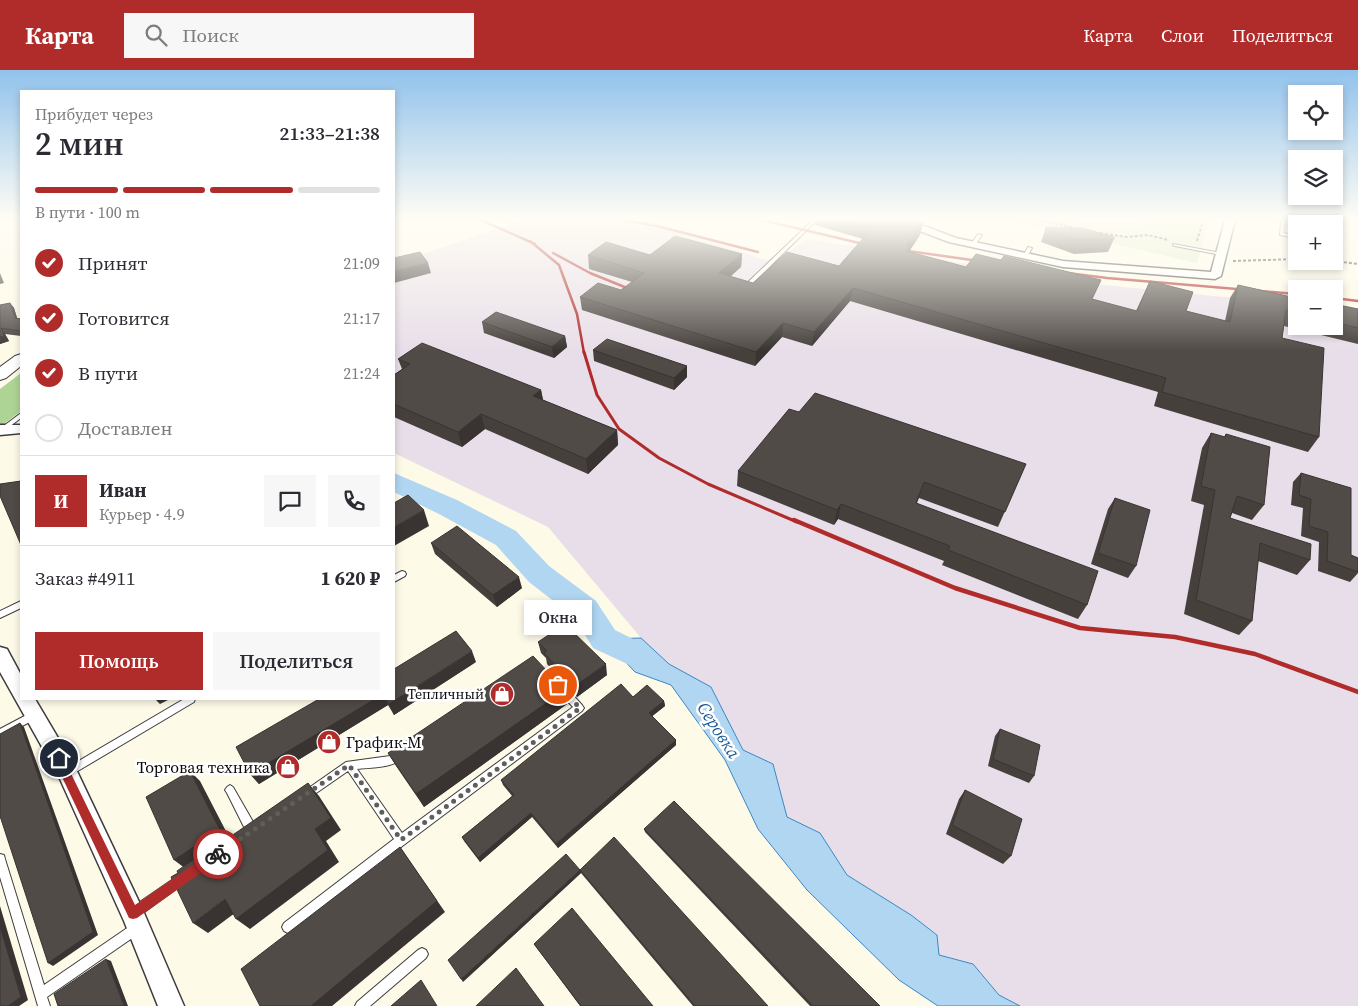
<!DOCTYPE html>
<html lang="ru">
<head>
<meta charset="utf-8">
<style>
  :root { --surface:#fff; --page:#f7f7f7; --text:#2b2b33; --muted:#7c7c81; --line:#e1e1e2; --accent:#b02c2b }
  body { margin:0; font-family:"Source Serif 4",serif; background:var(--page); color:var(--text); height:100vh; display:flex; flex-direction:column; font-size:19px; white-space:nowrap }
  * { box-sizing:border-box; margin:0 }
  p { font-size:16px; color:var(--muted) }
  .icon { flex:none; width:28px; height:28px; fill:none; stroke:currentColor; stroke-width:2; stroke-linecap:round; stroke-linejoin:round }
  .map { position:relative; flex:1; overflow:hidden }
  .side { position:absolute; left:20px; top:20px; width:375px; height:610px; display:flex; flex-direction:column; background:var(--surface); border-radius:0px; box-shadow:0 2px 8px #0003 }
  .side>* { flex:none }
  .fabs { position:absolute; left:1288px; top:15px; display:grid; gap:10px }
  .fabs a { display:grid; place-items:center; width:55px; height:55px; border-radius:0px; background:var(--surface); box-shadow:0 2px 8px #0003; font-size:25px }
  .pin { position:absolute; display:grid; place-items:center; width:42px; height:42px; color:#fff; margin:-21px; border:2px solid #fff; border-radius:50%; box-shadow:0 1px 5px #0007 }
  .courier { position:absolute; display:grid; place-items:center; width:50px; height:50px; margin:-25px; border:4px solid #b02c2b; border-radius:50%; background:#fff; color:#222; box-shadow:0 1px 6px #0007 }
  .bubble { position:absolute; height:35px; border-radius:0px; background:var(--surface); box-shadow:0 2px 8px #0003; font-size:16px; font-weight:600; line-height:35px; text-align:center }
  .overview em { font-style:normal; font-weight:600 }
  .overview div { display:flex; flex-direction:column-reverse }
  .overview { display:flex; align-items:center; justify-content:space-between; height:85px; padding:0 15px }
  h1 { font-size:32px; font-weight:600; line-height:38px }
  .bar { display:grid; grid-template-columns:repeat(4,1fr); gap:8px 5px; align-content:center; height:60px; padding:0 15px }
  .bar i { height:6px; border-radius:4px; background:var(--line) }
  .bar .on { background:var(--accent) }
  .bar p { grid-column:span 4 }
  .line { display:flex; align-items:center; gap:12px; padding:0 15px; border-top:1px solid var(--line) }
  .line div { flex:1 }
  .round { display:grid; place-items:center; flex:none; width:52px; height:52px; border-radius:0px; background:var(--page) }
  ol { padding:0 15px; list-style:none }
  li { display:flex; align-items:center; gap:15px; height:55px }
  li p { margin-inline-start:auto }
  li .icon { padding:5px; border-radius:50%; background:var(--accent); color:#fff; stroke-width:4 }
  li:last-child { color:var(--muted) }
  li i { width:28px; height:28px; border:2px solid var(--line); border-radius:50% }
  .button { display:flex; gap:10px; margin-top:auto; padding:10px 15px }
  .button a { flex:1; height:58px; border-radius:0px; background:var(--accent); color:#fff; font-size:20px; font-weight:600; line-height:58px; text-align:center }
  .button a+a { background:var(--page); color:var(--text) }
  header { display:flex; align-items:center; gap:30px; box-sizing:border-box; height:70px; padding:0 25px; background:var(--accent); color:#fff }
  header strong { font-size:24px }
  nav { display:flex; gap:28px; margin-inline-start:auto; font-size:18px }
  .search { width:350px; height:45px; background:var(--page); display:flex; align-items:center; gap:12px; box-sizing:border-box; padding:0 18px; border-radius:0px; color:var(--muted); font-size:19px }
  .map>svg:first-child { display:block }
  .industrial { fill:#e8dee9 }
  .forest { fill:#aed495 }
  .pitch { fill:#ddedc6 }
  .plaza { fill:#ebe7d9 }
  .water { fill:#b0d6f2; stroke:#3b87c4 }
  .lines { fill:none; stroke-linecap:round; stroke-linejoin:round }
  .river { fill:#b0d6f2; fill-rule:evenodd }
  .service-casing { stroke:#3d3d3d; stroke-width:2 }
  .minor-casing { stroke:#3d3d3d; stroke-width:3 }
  .tertiary-casing { stroke:#3d3d3d; stroke-width:2 }
  .path { stroke:#2c2c2c; stroke-width:2; stroke-dasharray:3 2; stroke-linecap:butt }
  .service { fill:#fff; fill-rule:evenodd }
  .minor { fill:#fff; fill-rule:evenodd }
  .tertiary { fill:#fff; fill-rule:evenodd }
  .rail-far2 { stroke:#b02c2b; stroke-width:2.5 }
  .rail-far1 { stroke:#b02c2b; stroke-width:3 }
  .rail { stroke:#b02c2b; stroke-width:4.5 }
  .wall { fill:#46403d }
  .shaded-wall { fill:#393432 }
  .building { fill:#514b47; stroke:#393432 }
  .route { fill:#b02c2b }
  .done { stroke:#5f5e58; stroke-width:5; stroke-dasharray:0 9 }
  .labels { text-anchor:middle; dominant-baseline:central; stroke-width:5; stroke-linejoin:round; paint-order:stroke }
  .poi-label { font-size:14px; fill:#0a0a0a; stroke:#fff; text-anchor:end }
  .near-poi-label { font-size:16px; fill:#0a0a0a; stroke:#fff; text-anchor:start }
  .near-water-label { font-size:18px; font-style:italic; fill:#1c5992; stroke:#fff }
</style>
</head>
<body>
<header>
<strong>Карта</strong>
<div class="search"><svg class="icon" aria-label="search" viewBox="0 0 24 24"><circle cx="10" cy="10" r="6"/><path d="M15 15l6 6"/></svg>Поиск</div>
<nav><a>Карта</a><a>Слои</a><a>Поделиться</a></nav>
</header>
<div class="map">
<svg width="1358" height="936" viewBox="0 0 1358 936">
  <rect width="100%" height="100%" fill="#fefae8"/>
  <!-- industrial -->
  <path class="industrial" d="M522 150H622L642 152 774 192 807 169 1104 215 1296 234V256H1334L1358 240V936H1020L999 925 973 894 939 885 937 864 911 845 847 805 820 763 787 747 773 694 743 680 711 617 669 594 641 568 548 457 394 383V194Z"/>
  <!-- forest -->
  <path class="forest" d="M21 303V341L0 357V319Z"/>
  <!-- pitch -->
  <path class="pitch" d="M1008 150H1209L1197 193Z"/>
  <!-- plaza -->
  <path class="plaza" d="M1072 150H1144L1140 158 1115 160Z"/>
  <!-- water -->
  <path class="water" d="M641 568 669 594 711 617 743 680 773 694 787 747 820 763 847 805 911 845 937 865 939 885 973 894 999 925 1020 936H938L899 910 807 820 758 759 725 690 671 615 635 602 604 569Z"/>
  <g class="lines">
    <!-- river -->
    <path class="river" d="M394 403 457 430 516 461 549 496 596 531 615 560 649 577 654 586 649 595 638 599 593 578 574 547 529 512 496 475 439 444 394 422Z"/>
    <!-- service casing -->
    <g class="service-casing">
      <path id="service" d="M813 150H817L750 216H746V214Z
        M1281 150H1285L1284 163 1296 166V168L1280 165Z
        M978 164 982 165 975 175H971V174Z
        M1173 174 1221 183 1223 184 1221 185 1175 176 1173 175Z
        M1028 177 1032 178 1027 187H1023V186Z
        M21 343V348L5 360H1V358Z
        M402 501 405 502 406 504 405 506 394 512V505Z
        M21 531V538L0 548V541Z
        M558 611 561 612 582 635 584 638 582 641 405 774 292 861 288 863 284 861 282 857 284 853 394 769 348 701 309 728 306 730 303 728 301 725 303 722 346 692 390 686 401 680 404 681 406 684C397 699 372 697 357 699L402 763 573 637 555 618 554 615 555 612Z
        M184 629H195L194 632 71 705 68 707 65 705 63 702 65 699Z
        M34 641 37 642 39 645 37 648 0 668V659Z
        M230 715 233 717 256 757 257 761 256 765 252 766 248 765 227 723 225 720 227 717Z
        M0 784 4 785 5 789 44 915 133 854 137 852 141 854 143 858 141 862 47 927 50 936H38L0 807Z
        M182 803 186 804 187 808 186 812 139 846 135 847 131 846 130 842 131 838Z
        M422 878 426 880 428 884 426 888 370 936H355L357 932 418 880Z"/>
    </g>
    <!-- minor casing -->
    <g class="minor-casing">
      <path id="minor" d="M880 150H897L927 157 956 168 1063 191 1211 202 1225 150H1235L1221 206 1215 209 1063 197 949 172 920 161 882 152Z
        M0 355H21V363L0 365Z
        M0 577 7 579 21 605V629H35L74 695 141 836 184 936H158L124 851 60 709 0 602Z"/>
    </g>
    <!-- tertiary casing -->
    <g class="tertiary-casing">
      <path id="tertiary" d="M21 284V296L6 308 0 310V297L15 286Z"/>
    </g>
    <!-- path -->
    <path class="path" d="M1040 150 1080 159
      M1100 163 1126 167 1148 165 1168 170
      M1197 171 1203 150
      M1233 191 1296 189
      M1334 191 1358 194"/>
    <!-- service -->
    <use href="#service" class="service"/>
    <!-- minor -->
    <use href="#minor" class="minor"/>
    <!-- tertiary -->
    <use href="#tertiary" class="tertiary"/>
    <!-- rail-far2 -->
    <path class="rail-far2" d="M481 150 535 174
      M624 150 657 156 758 182
      M762 150 872 176
      M530 171 559 195 577 244 584 283
      M894 179 986 192
      M553 183 590 203 637 222
      M1060 202 1107 208 1296 224
      M1334 228 1358 231"/>
    <!-- rail-far1 -->
    <path class="rail-far1" d="M584 282 597 325 619 359 659 388 708 414 797 452"/>
    <!-- rail -->
    <path class="rail" d="M794 450 955 518 1080 558 1175 567 1255 584 1358 622"/>
  </g>
  <!-- wall -->
  <path class="wall" d="M816 150H910L923 152 920 165 909 182 1136 241 1150 211 1186 241 1225 251 1230 228 1238 215 1296 228V256H1334V234L1358 239V274L1284 256 1282 268 1319 367 1308 382 1154 336 1158 322 850 231 812 276 782 267 755 296 582 240 580 227 621 220 632 212 589 199 588 185 742 184 741 197 730 206 753 213 839 196 863 169 815 155Z
    M1300 150H1334L1335 172 1334 174V154H1299Z
    M1046 157 1114 169 1108 182 1074 184 1041 172Z
    M10 233 14 238 17 248 21 249V266L5 264 9 271 0 274V235Z
    M482 252 565 266 567 277 554 288 484 263Z
    M593 280 687 296V307L674 320 594 291Z
    M398 289 541 320 543 330 617 360 618 375 588 404 485 359 462 377 394 347V305L402 299Z
    M799 342 1026 394 998 457 919 428 917 433 1087 535 1078 549 942 495 944 491 838 449 834 455 737 416 738 401Z
    M1211 363 1224 367 1226 364 1264 435 1252 450 1232 443 1230 448 1310 490 1297 505 1258 491 1252 551 1239 565 1184 544 1204 435 1191 431 1202 378Z
    M1301 403 1351 485 1358 488V503L1350 512 1318 501 1319 472 1301 466 1303 438 1291 435 1293 412Z
    M1115 428 1136 496 1128 508 1091 494 1108 439Z
    M431 473 522 518 497 537 435 484Z
    M538 572 607 605 577 627 547 594 546 588 541 583Z
    M476 592 394 645 388 635 259 714 250 704 319 629H394Z
    M565 620 567 634 424 737 396 696 388 683Z
    M633 627 664 631 665 636 652 646 676 670V675L558 778 532 747 480 792 464 771 462 767 512 726 503 715 501 710Z
    M1000 659 1034 706 1029 713 988 696 995 666Z
    M965 720 1011 786 1003 794 946 764 959 729Z
    M644 759 880 936H810L645 762Z
    M580 800 768 936H693L581 803 463 912Z
    M534 874 653 936H580Z"/>
  <!-- shaded-wall -->
  <path class="shaded-wall" d="M923 152 920 165 909 181 907 190 906 176Z
    M742 184 741 197 719 217V203Z
    M428 193 431 203 394 213V201Z
    M0 203 4 213 0 214Z
    M853 218 850 231 812 276 814 262Z
    M10 233 14 238 19 254 15 248Z
    M783 253 782 267 755 296 756 282Z
    M1 258 5 264 9 271 0 274Z
    M565 266 567 277 554 288 552 277Z
    M687 296V307L674 320V308Z
    M541 320 544 335 533 326Z
    M481 344 485 359 462 377 458 362Z
    M617 360 618 375 588 404 586 389Z
    M841 434 838 449 834 455 837 440Z
    M424 440 429 456 394 476V457Z
    M519 507 522 518 497 537 493 525Z
    M472 581 476 592 394 645 389 634Z
    M606 594 607 605 577 627 575 616Z
    M565 620 567 634 424 737 416 724Z
    M155 629H170L160 634Z
    M375 629H384L388 635 259 714 250 704Z
    M664 631 665 636 650 648 649 643Z
    M20 653 24 657 98 865 53 896 48 893Z
    M676 670V675L558 778 556 774Z
    M190 701 200 711 230 769 186 799 174 790Z
    M308 713 319 726 341 760 326 771 339 792 250 859 236 849 315 759Z
    M531 743 532 747 480 792 478 788Z
    M400 777 445 842 332 936H311Z
    M580 800 581 803 463 912 461 909Z
    M225 829 239 840 208 863 193 853Z
    M0 836 28 930 19 936H8L0 856Z
    M106 889 111 891 128 936H124Z"/>
  <!-- building -->
  <path class="building" d="M843 150H910L923 152 906 176 910 177 906 181 966 197 976 184 1001 190 1004 186 1101 210 1092 229 1137 241 1150 211 1193 222 1186 241 1230 252 1238 215 1296 228V243L1286 240 1282 268 1324 278 1319 367 1162 322 1166 308 853 218 814 262 783 253 756 282 580 227 598 213 621 220 644 203 588 185 606 172 650 185 675 166 742 184 719 203 753 213 787 182 839 196 872 158Z
    M1303 150H1334L1335 172 1334 171V154H1305L1303 153Z
    M1046 157 1082 158 1114 167V169L1080 170 1046 159Z
    M420 182 428 193 394 201V188Z
    M10 233 15 248 21 249V261L1 258 4 266 0 267V235Z
    M1334 234 1358 239V258L1334 252Z
    M496 242 565 266 552 277 482 252Z
    M607 269 687 296 674 308 593 280Z
    M422 273 541 320 533 326 617 360 586 389 481 344 458 362 394 334V305L410 294 398 289Z
    M815 323 1026 394 1005 442 924 412 916 433 1098 501 1087 535 948 480 950 476 841 434 837 440 738 401 789 339 799 342Z
    M1211 363 1225 367 1226 364 1270 377 1264 435 1237 426 1230 448 1311 474 1310 490 1260 473 1252 551 1196 530 1215 420 1201 416Z
    M1301 403 1351 418V485L1358 488V502L1327 491 1328 462 1309 456 1311 429 1299 425Z
    M21 411V475L0 426V414Z
    M408 425 424 440 394 457V433Z
    M1115 428 1150 440 1136 496 1098 483Z
    M457 456 519 507 493 525 431 473Z
    M565 554 606 594 575 616 544 583 547 581 538 572Z
    M456 561 472 581 389 634 385 629H394V599Z
    M533 586 565 620 416 724 388 683Z
    M621 614 633 627 647 615 664 631 649 643 676 670 556 774 531 743 478 788 462 767 514 725 501 710Z
    M319 629H375L250 704 236 677Z
    M20 653 93 862 48 893 0 746V664Z
    M1000 659 1040 675 1034 706 993 689Z
    M190 701 220 760 174 790 146 727Z
    M308 713 331 748 315 759 328 780 236 849 225 829 193 853 171 807 178 803 177 801 223 769 224 771Z
    M965 720 1022 749 1011 786 952 755Z
    M674 731 880 936H813L644 759Z
    M614 767 768 936H695L580 800Z
    M400 777 437 831 311 936H260L241 899Z
    M566 784 580 800 461 909 448 890Z
    M572 838 653 936H581L534 874Z
    M0 856 21 927 8 936H0Z
    M106 889 124 936H58L54 924Z
    M516 898 544 936H476Z
    M421 910 437 936H391Z"/>
  <!-- sky -->
  <linearGradient id="sky" x2="0" y2="1"><stop stop-color="#91c2ec"/><stop offset="0.53" stop-color="#fffdf5"/><stop offset="1" stop-color="#fffdf5" stop-opacity="0"/></linearGradient>
  <rect width="1358" height="281" fill="url(#sky)"/>
  <!-- route -->
  <path class="route" d="M59 683 62 685 135 835 214 780 218 778 222 780 224 784 222 788 137 848 133 849 129 848 53 688Z"/>
  <g class="lines">
    <!-- done -->
    <path class="done" d="M218 784 349 695 401 770 580 638 558 615"/>
  </g>
  <!-- icons -->
  <defs>
    <g id="shop-disc" transform="scale(1.25)"><circle r="9.5" fill="#b02c2b" stroke="#fff"/><path d="M-5-2.5h2.3a2.7 3.5 0 0 1 5.4 0H5L5.5 6h-11ZM-1.5-2.5h3a1.5 2.3 0 0 0-3 0Z" fill="#fff"/></g>
  </defs>
  <g fill-rule="evenodd">
    <use href="#shop-disc" x="502" y="624"/>
    <use href="#shop-disc" x="329" y="672"/>
    <use href="#shop-disc" x="288" y="697"/>
  </g>
  <g class="labels">
    <!-- poi labels -->
    <g class="poi-label">
      <text x="484" y="624">Тепличный</text>
    </g>
    <!-- near-poi labels -->
    <g class="near-poi-label">
      <text x="346" y="672">График-М</text>
      <text x="270" y="697" text-anchor="end">Торговая техника</text>
    </g>
    <!-- near-water labels -->
    <g class="near-water-label">
      <text transform="translate(719 660) rotate(57)">Серовка</text>
    </g>
  </g>
</svg>
<div class="fabs">
<a><svg class="icon" aria-label="locate" viewBox="0 0 24 24"><circle cx="12" cy="12" r="6"/><path d="M12 2v4M12 18v4M2 12h4M18 12h4"/></svg></a>
<a><svg class="icon" aria-label="layers" viewBox="0 0 24 24"><path d="M12 4l9 5-9 5-9-5zM3 14l9 5 9-5"/></svg></a>
<a>+</a>
<a>−</a>
</div>
<div class="pin" style="left:558px;top:615px;background:#ea580c"><svg class="icon" aria-label="bag" viewBox="0 0 24 24"><path d="M5 8h14l-1 12H6zM9 8a3 3 0 0 1 6 0"/></svg></div>
<div class="pin" style="left:59px;top:688px;background:#1f2937"><svg class="icon" aria-label="home" viewBox="0 0 24 24"><path d="M3 11l9-7 9 7M6 9v11h12V9"/></svg></div>
<div class="courier" style="left:218px;top:784px"><svg class="icon" aria-label="bike" viewBox="0 0 24 24"><circle cx="6" cy="16" r="4"/><circle cx="18" cy="16" r="4"/><path d="M6 16l4-8h5l3 8M10 8l3 8H6M13 5h3"/></svg></div>
<div class="bubble" style="left:524px;top:530px;width:68px">Окна</div>
<section class="side">
<div class="overview"><div><h1>2 мин</h1><p>Прибудет через</p></div><em>21:33–21:38</em></div>
<div class="bar"><i class="on"></i><i class="on"></i><i class="on"></i><i></i><p>В пути · 100 m</p></div>
<ol>
<li><svg class="icon" aria-label="check" viewBox="0 0 24 24"><path d="M5 12l5 5 9-10"/></svg>Принят<p>21:09</p></li>
<li><svg class="icon" aria-label="check" viewBox="0 0 24 24"><path d="M5 12l5 5 9-10"/></svg>Готовится<p>21:17</p></li>
<li><svg class="icon" aria-label="check" viewBox="0 0 24 24"><path d="M5 12l5 5 9-10"/></svg>В пути<p>21:24</p></li>
<li><i></i>Доставлен</li>
</ol>
<div class="line" style="height:90px"><b class="round" style="background:var(--accent);color:#fff">И</b><div><b>Иван</b><p>Курьер · 4.9</p></div><a class="round"><svg class="icon" aria-label="chat" viewBox="0 0 24 24"><path d="M4 5h16v11H9l-5 4z"/></svg></a><a class="round"><svg class="icon" aria-label="phone" viewBox="0 0 24 24"><path d="M5 4h4l2 5-3 2q2 4 5 5l2-3 5 2v4C11 20 4 13 5 4z"/></svg></a></div>
<div class="line" style="height:65px"><div>Заказ #4911</div><b>1 620 ₽</b></div>
<div class="button"><a>Помощь</a><a>Поделиться</a></div>
</section>
</div>
</body>
</html>
